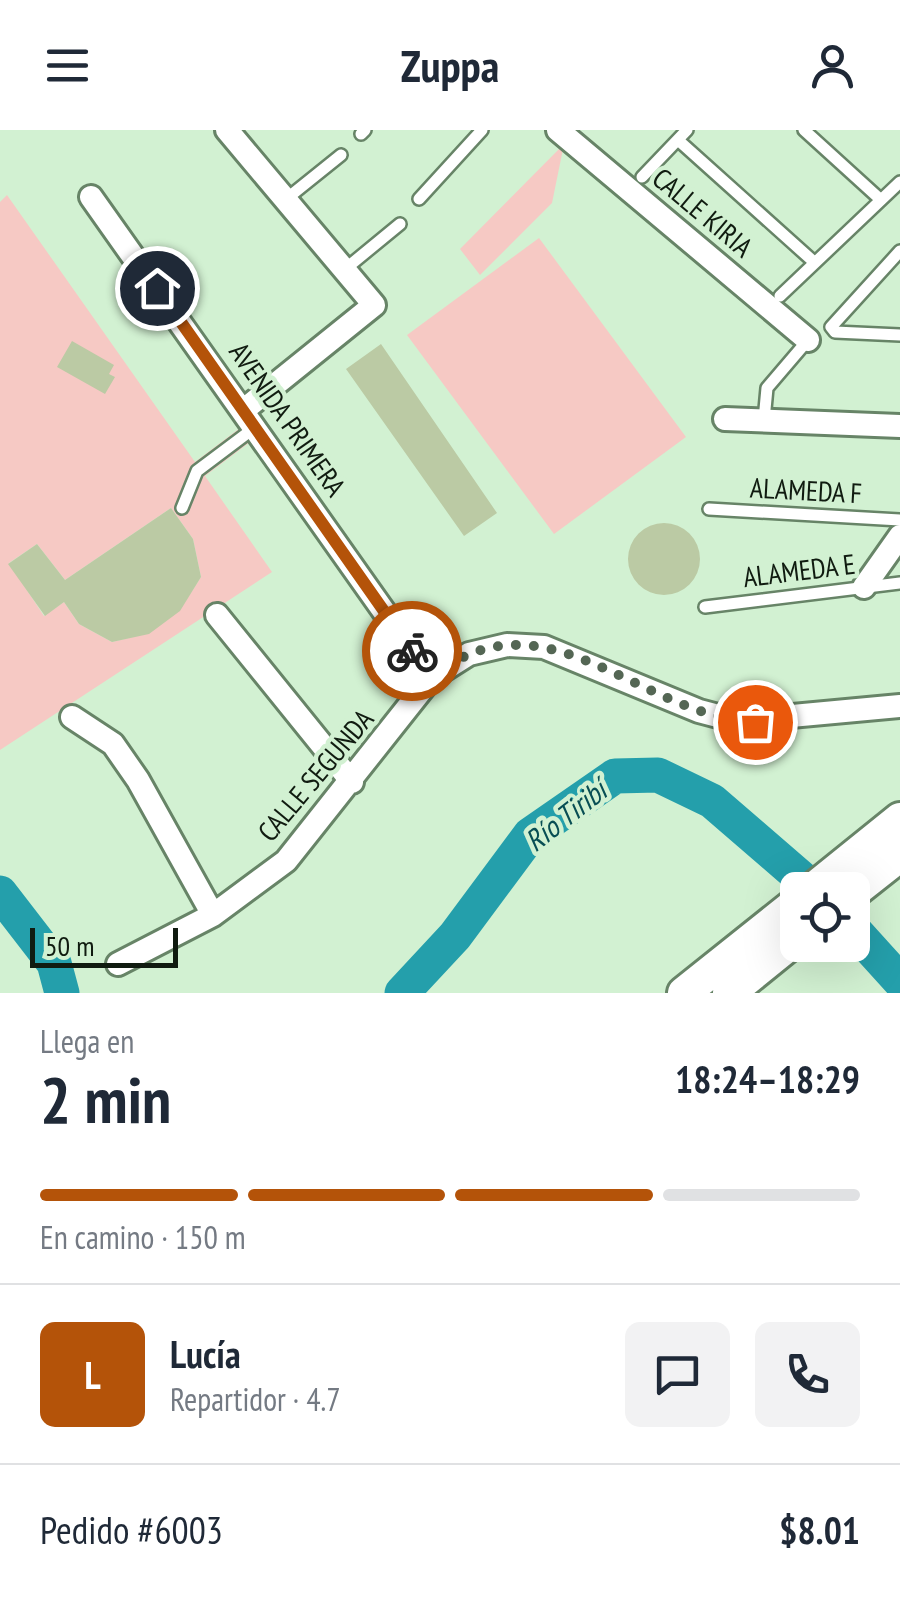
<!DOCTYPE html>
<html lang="es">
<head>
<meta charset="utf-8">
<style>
  :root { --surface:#fff; --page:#f2f2f3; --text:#1f2937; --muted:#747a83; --line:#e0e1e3; --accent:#b45309 }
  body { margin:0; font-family:"PT Sans Narrow",sans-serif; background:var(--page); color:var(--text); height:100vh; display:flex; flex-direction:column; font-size:38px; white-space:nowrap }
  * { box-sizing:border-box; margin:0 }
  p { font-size:32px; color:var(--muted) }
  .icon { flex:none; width:55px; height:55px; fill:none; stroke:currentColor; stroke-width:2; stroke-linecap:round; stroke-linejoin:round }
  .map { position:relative; height:863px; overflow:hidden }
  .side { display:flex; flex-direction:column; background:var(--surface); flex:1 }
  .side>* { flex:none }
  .tools { position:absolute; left:780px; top:742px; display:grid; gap:20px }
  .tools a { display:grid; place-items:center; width:90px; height:90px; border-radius:15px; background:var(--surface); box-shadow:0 10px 40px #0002; font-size:50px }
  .scale { position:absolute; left:30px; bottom:25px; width:148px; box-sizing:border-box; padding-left:10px; border:5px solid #101b10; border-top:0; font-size:28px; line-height:35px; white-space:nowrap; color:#101b10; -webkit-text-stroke:8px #d2f1d2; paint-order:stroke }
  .pin { position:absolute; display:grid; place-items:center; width:85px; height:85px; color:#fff; margin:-42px; border:5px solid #fff; border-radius:50%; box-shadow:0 2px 10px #0007 }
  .courier { position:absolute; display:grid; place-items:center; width:100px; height:100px; margin:-50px; border:8px solid #b45309; border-radius:50%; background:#fff; color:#222; box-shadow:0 2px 12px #0007 }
  .overview em { font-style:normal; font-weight:800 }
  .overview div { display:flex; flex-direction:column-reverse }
  .overview { display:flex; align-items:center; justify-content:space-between; height:170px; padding:0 40px }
  h1 { font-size:65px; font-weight:800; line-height:75px }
  .bar { display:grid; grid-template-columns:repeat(4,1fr); gap:15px 10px; align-content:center; height:120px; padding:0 40px }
  .bar i { height:12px; border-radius:8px; background:var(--line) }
  .bar .selected { background:var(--accent) }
  .bar p { grid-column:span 4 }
  .line { display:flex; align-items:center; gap:25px; padding:0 40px; border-top:2px solid var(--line) }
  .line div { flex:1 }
  .round { display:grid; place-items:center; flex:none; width:105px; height:105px; border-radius:15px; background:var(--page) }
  header { display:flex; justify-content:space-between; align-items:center; height:130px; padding:0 40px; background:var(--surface); font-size:45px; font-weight:800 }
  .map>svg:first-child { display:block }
  .green { fill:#f6c9c4; fill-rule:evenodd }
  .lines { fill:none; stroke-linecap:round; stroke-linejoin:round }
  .river { stroke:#249fab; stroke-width:35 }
  .building { fill:#bbcaa4 }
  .service-casing { stroke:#678467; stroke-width:16 }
  .minor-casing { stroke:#678467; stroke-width:28 }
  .secondary-casing { stroke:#678467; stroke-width:38 }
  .service { stroke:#fff; stroke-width:11 }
  .minor { stroke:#fff; stroke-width:22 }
  .secondary { stroke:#fff; stroke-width:32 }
  .done { stroke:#546654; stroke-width:10; stroke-dasharray:0 18 }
  .route { stroke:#b45309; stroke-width:12 }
  .labels { text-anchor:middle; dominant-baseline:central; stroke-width:9; stroke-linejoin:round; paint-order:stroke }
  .street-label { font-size:28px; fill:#101b10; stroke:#d2f1d2 }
  .water-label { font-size:30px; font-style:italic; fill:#084e54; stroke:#d2f1d2 }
</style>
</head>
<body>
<header><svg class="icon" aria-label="menu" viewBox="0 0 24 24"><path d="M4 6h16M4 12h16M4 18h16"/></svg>Zuppa<svg class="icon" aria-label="person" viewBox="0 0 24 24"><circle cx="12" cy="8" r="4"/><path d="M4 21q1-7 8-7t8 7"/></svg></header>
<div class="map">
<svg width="900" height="863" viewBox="0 0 900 863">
  <rect width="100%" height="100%" fill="#d2f1d2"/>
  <!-- green -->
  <path class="green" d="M564 14 552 73 480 145 460 119Z
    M7 65 195 332 244 295 254 309 205 346 272 442 0 620V72ZM171 378 193 409 201 447C175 489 161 502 112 512L79 494 64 472 44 486 9 433 37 414 65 450Z
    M539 108 686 307 554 404 407 205Z"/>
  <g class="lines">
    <!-- river -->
    <path class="river" d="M0 763 54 833 62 863
      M852 798 900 851
      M402 863 455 806 530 705 615 646 658 645 712 671 815 760"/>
  </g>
  <!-- building -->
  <path class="building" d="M72 211 114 235 109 244 115 247 105 264 57 237Z
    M381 214 497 383 464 406 346 239Z
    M171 378 193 409 201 447 180 481 149 504 112 512 79 494 64 472 45 486 8 434 37 414 65 450Z
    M628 429a36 36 0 1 1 72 0a36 36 0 1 1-72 0Z"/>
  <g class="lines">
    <!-- service casing -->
    <g class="service-casing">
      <path id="service" d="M804 0 881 70
        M361 4 365 0
        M678 10 814 132
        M642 47 687 0
        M419 69 482 0
        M285 70 341 25
        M900 121 831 197 835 202 900 205
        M344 140 400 94
        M780 166 900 52
        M764 290 767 258 808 210
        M182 378 197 341 257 296
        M709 379 900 390
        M705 477 900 453"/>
    </g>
    <!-- minor casing -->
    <g class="minor-casing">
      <path id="minor" d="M227 0 374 175 245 279
        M558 0 808 210
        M91 67 431 548
        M725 289 900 296
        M864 457 900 406
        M217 485 352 652
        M72 587 113 614 138 650 213 785
        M118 834 213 785 286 731 431 548 469 524 507 515 544 517 699 581 737 591 900 576"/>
    </g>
    <!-- secondary casing -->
    <g class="secondary-casing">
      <path id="secondary" d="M812 760 900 689
        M852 763 900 725
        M684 863 798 772
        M729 863 798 807"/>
    </g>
    <!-- service -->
    <use href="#service" class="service"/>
    <!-- minor -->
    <use href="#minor" class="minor"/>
    <!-- secondary -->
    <use href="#secondary" class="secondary"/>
  </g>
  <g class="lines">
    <!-- done -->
    <path class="done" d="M412 521 431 548C544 455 641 587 755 592"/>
    <!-- route -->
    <path class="route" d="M157 158 412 521"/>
  </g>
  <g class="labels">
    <!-- street labels -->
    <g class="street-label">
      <text transform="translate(703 82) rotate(40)">CALLE KIRIA</text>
      <text transform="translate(288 289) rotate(55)">AVENIDA PRIMERA</text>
      <text transform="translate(806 360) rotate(3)">ALAMEDA F</text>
      <text transform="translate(799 440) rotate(-7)">ALAMEDA E</text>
      <text transform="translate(315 645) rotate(-50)">CALLE SEGUNDA</text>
    </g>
    <!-- water labels -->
    <g class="water-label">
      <text transform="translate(565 685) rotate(-38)">Río Tiribí</text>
    </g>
  </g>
</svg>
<div class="tools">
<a><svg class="icon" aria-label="locate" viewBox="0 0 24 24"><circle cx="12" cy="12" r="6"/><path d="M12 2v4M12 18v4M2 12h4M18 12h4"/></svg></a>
</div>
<div class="scale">50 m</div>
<div class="pin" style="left:755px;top:592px;background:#ea580c"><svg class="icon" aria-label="bag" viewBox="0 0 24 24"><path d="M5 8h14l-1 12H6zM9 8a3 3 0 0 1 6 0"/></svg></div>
<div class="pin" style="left:157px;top:158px;background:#1f2937"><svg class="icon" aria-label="home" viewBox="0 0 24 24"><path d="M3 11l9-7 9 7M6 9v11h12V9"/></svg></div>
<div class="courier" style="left:412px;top:521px"><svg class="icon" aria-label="bike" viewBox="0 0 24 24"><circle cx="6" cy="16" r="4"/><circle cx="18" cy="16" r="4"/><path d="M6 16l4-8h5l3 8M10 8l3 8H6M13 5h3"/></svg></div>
</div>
<section class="side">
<div class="overview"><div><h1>2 min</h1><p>Llega en</p></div><em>18:24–18:29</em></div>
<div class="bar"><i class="selected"></i><i class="selected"></i><i class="selected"></i><i></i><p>En camino · 150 m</p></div>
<div class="line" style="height:180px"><b class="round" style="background:var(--accent);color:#fff">L</b><div><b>Lucía</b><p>Repartidor · 4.7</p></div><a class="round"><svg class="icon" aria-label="chat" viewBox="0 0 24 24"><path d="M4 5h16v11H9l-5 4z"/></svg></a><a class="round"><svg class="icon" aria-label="phone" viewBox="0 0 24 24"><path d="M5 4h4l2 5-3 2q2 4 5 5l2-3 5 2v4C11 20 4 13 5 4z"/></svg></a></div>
<div class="line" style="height:130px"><div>Pedido #6003</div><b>$8.01</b></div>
</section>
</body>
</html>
